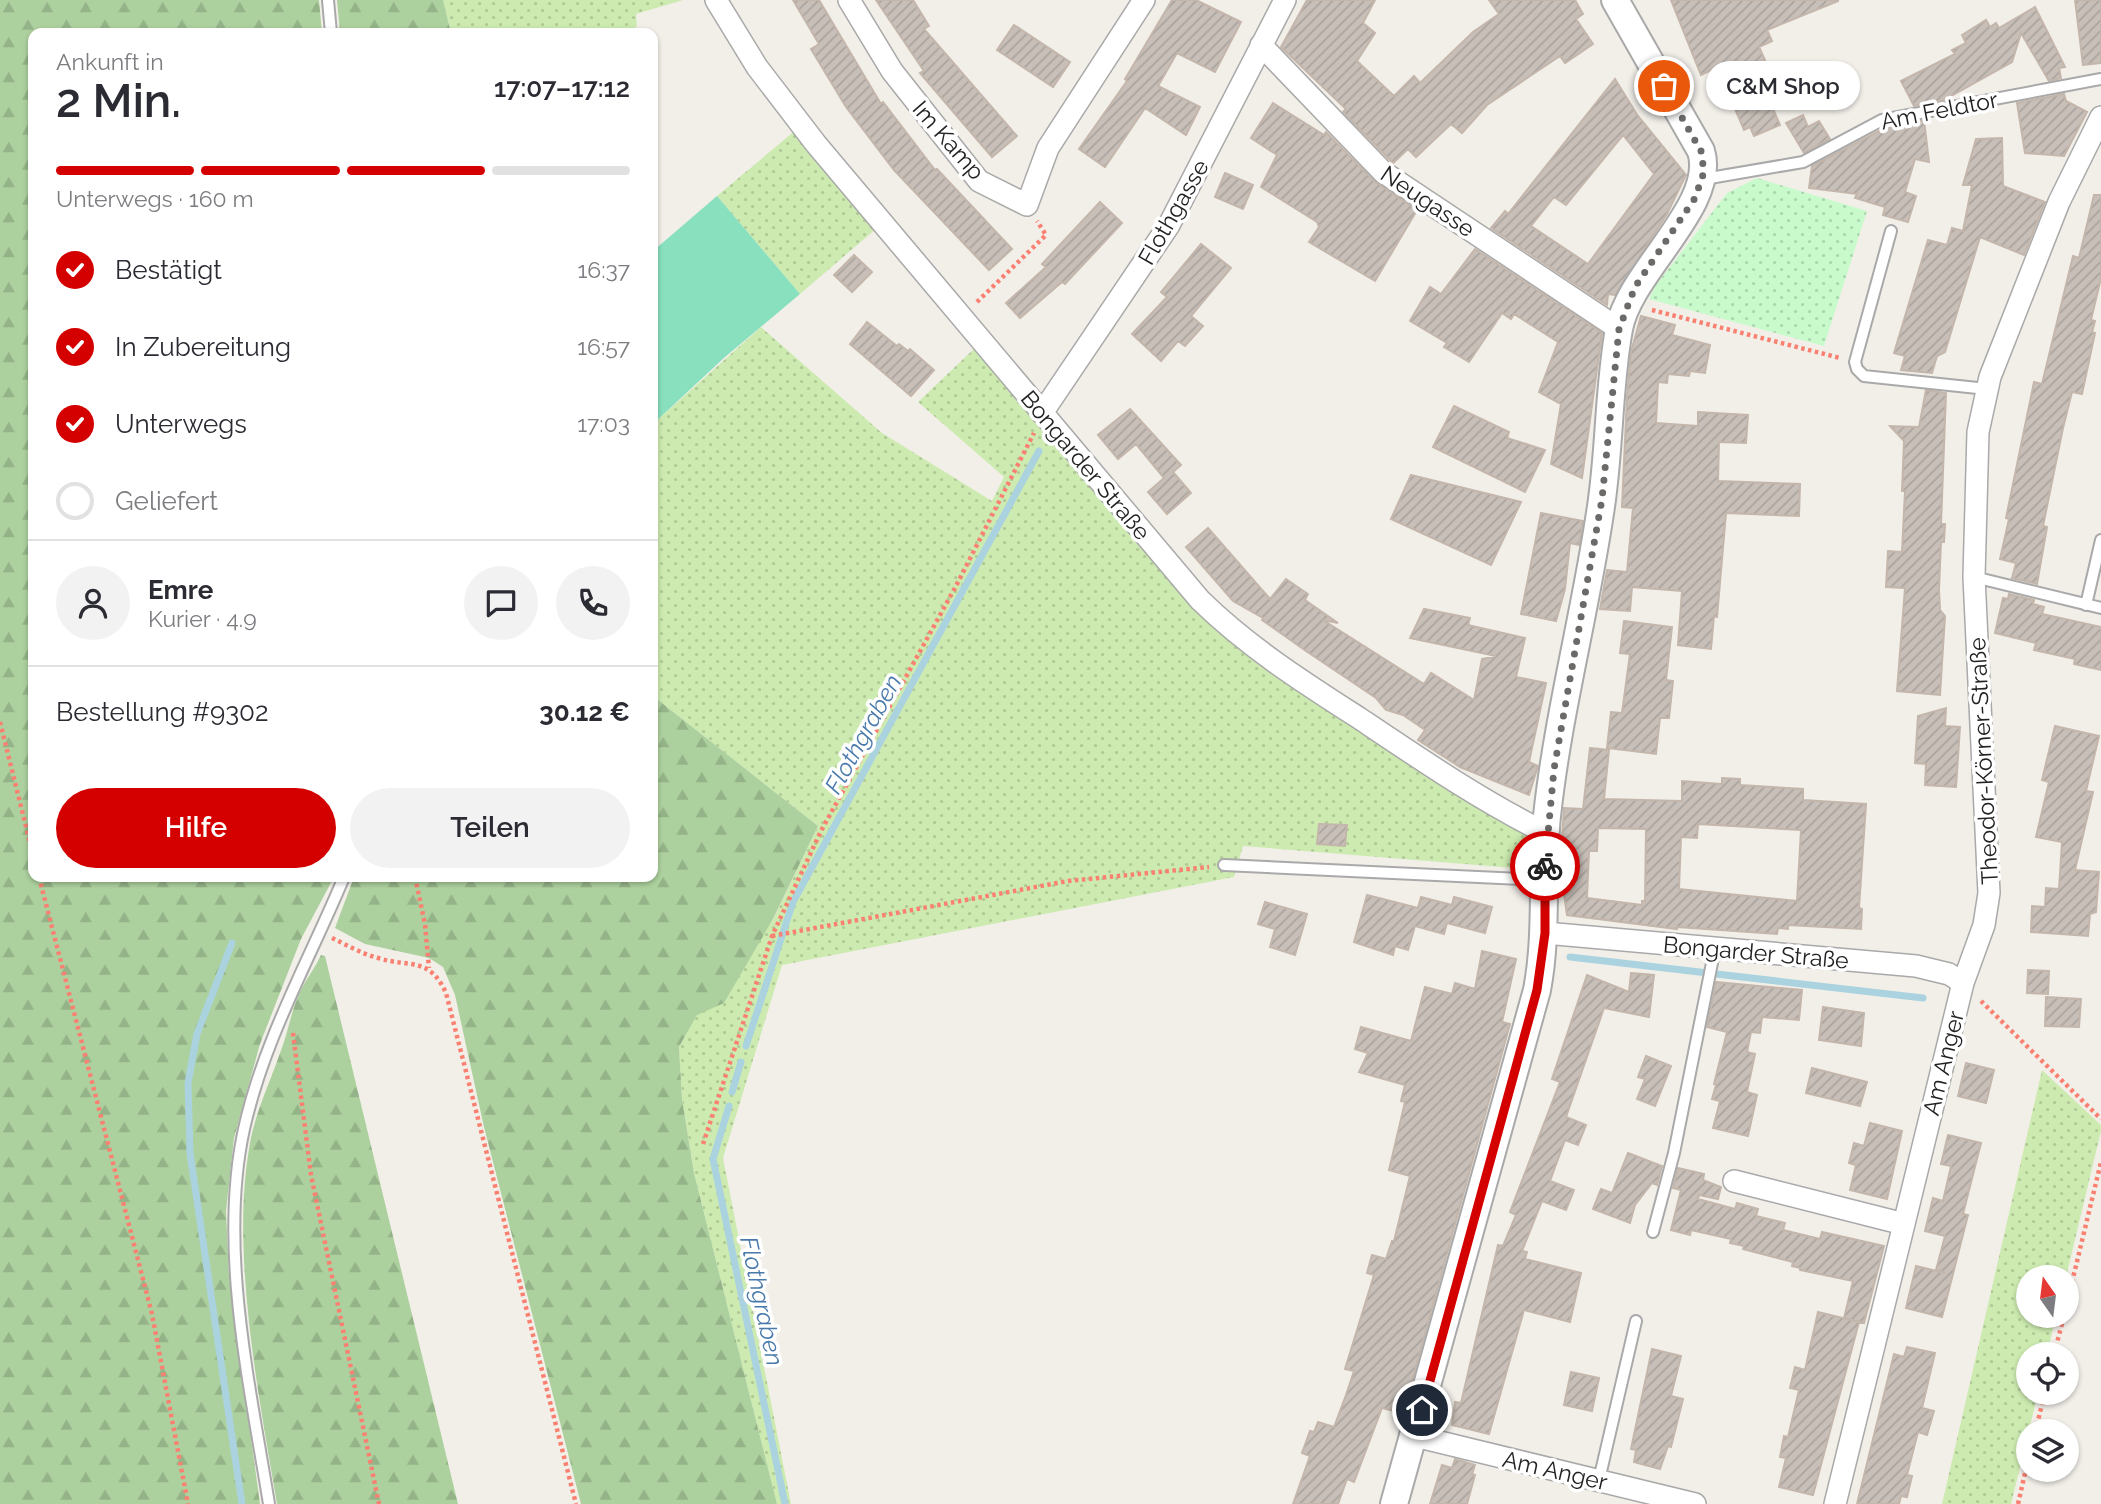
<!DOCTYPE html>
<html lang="de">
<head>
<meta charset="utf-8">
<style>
  :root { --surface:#fff; --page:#f2f2f3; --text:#2b2b33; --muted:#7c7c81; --line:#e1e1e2; --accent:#d40000 }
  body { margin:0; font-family:Raleway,sans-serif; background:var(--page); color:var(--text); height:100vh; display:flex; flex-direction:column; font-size:26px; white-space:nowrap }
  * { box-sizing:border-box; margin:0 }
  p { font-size:23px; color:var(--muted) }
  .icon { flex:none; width:38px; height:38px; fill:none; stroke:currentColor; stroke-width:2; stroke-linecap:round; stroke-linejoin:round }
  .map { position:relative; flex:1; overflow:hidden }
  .details { position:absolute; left:28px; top:28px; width:630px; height:854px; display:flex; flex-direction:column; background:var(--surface); border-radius:14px; box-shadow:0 2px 5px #0004 }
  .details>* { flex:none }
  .needle { width:46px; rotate:346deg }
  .fabs { position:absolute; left:2016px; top:1265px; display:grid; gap:14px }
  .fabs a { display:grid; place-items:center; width:63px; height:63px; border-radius:50%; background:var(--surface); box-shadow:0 2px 5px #0004; font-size:35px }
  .pin { position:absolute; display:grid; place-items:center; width:60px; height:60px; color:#fff; margin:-30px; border:4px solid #fff; border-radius:50%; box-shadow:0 2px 7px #0007 }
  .courier { position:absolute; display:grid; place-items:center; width:70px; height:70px; margin:-35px; border:5px solid #d40000; border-radius:50%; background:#fff; color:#222; box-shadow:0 2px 9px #0007 }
  .bubble { position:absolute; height:49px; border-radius:24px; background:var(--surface); box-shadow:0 2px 5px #0004; font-size:23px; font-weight:600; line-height:49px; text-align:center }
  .headline em { font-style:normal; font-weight:600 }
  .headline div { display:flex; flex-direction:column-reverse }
  .headline { display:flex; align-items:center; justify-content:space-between; height:119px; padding:0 28px }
  h1 { font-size:46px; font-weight:600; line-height:52px }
  .bar { display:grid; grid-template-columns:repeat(4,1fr); gap:10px 7px; align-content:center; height:84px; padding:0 28px }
  .bar i { height:9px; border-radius:5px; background:var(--line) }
  .bar .current { background:var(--accent) }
  .bar p { grid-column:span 4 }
  .line { display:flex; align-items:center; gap:18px; padding:0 28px; border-top:2px solid var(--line) }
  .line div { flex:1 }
  .round { display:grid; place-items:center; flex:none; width:74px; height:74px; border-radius:37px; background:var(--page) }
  ol { padding:0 28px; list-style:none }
  li { display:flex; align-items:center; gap:21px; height:77px }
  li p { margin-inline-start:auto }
  li .icon { padding:7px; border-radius:50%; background:var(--accent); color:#fff; stroke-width:4 }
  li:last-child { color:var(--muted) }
  li i { width:38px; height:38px; border:4px solid var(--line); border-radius:50% }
  .action { display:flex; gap:14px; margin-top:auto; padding:14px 28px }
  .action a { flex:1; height:80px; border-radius:42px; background:var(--accent); color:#fff; font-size:28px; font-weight:600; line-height:80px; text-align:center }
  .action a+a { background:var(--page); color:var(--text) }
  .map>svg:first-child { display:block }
  .grass { fill:url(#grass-dots) }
  .forest { fill:url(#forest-firs) }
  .park { fill:url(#park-dots) }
  .pitch { fill:#88e0be }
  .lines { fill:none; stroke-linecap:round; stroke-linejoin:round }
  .stream { stroke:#aad3df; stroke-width:7 }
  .building { fill:url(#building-hatch); stroke:#c4b6ab; stroke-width:2; fill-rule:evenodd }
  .service-casing { stroke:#a9a9a9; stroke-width:14 }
  .minor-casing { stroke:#a9a9a9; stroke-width:24 }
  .tertiary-casing { stroke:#a9a9a9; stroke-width:30 }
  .path { stroke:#fa8072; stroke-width:4.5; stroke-dasharray:3.5 3.5; stroke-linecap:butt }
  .service { stroke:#fff; stroke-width:10 }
  .minor { stroke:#fff; stroke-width:21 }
  .tertiary { stroke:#fff; stroke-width:26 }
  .done { stroke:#6b6a68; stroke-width:7; stroke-dasharray:0 12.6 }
  .route { stroke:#d40000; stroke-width:9 }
  .labels { text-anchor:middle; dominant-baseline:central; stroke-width:7; stroke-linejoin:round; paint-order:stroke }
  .street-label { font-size:23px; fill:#222; stroke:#fff }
  .water-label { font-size:24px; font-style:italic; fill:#4a7aab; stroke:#fff }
</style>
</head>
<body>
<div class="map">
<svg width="2101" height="1504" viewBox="0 0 2101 1504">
  <defs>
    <pattern id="grass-dots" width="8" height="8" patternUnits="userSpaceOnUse" patternTransform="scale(1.75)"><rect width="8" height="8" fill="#cdebb0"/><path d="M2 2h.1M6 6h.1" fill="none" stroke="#b0c997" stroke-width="1.8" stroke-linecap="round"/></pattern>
    <pattern id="forest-firs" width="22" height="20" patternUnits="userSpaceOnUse" patternTransform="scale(1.75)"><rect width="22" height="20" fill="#add19e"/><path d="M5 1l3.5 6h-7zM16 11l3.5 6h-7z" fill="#95b388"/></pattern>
    <pattern id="park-dots" width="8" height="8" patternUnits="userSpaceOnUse" patternTransform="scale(1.75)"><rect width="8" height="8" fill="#c8facc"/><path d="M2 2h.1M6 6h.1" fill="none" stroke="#acd6af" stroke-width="1.8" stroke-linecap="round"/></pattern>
    <pattern id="building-hatch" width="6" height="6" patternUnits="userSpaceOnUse" patternTransform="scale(1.75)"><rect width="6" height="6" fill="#c7bfb8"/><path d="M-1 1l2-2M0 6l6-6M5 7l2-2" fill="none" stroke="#aba49e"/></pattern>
  </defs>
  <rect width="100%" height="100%" fill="#f2efe9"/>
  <!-- grass -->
  <path class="grass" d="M443 0H683L636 14 637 26 628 33H451Z
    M797 129 877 228 800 294 717 196Z
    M761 327 882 433 992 501 1004 477 918 402 977 346 1226 636 1253 660 1527 836 1526 869 1243 846 1234 877 782 965 723 1158 791 1504H777L694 1173 682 1099 679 1047 697 1015 773 920 818 826 653 696V424Z
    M2042 1070 2101 1125V1131L2066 1277 2028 1278V1316H2056L2047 1354H2028V1393H2038L2011 1504H1942Z"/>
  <!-- forest -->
  <path class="forest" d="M0 0H319L322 33H33V877H334L301 939 260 1044 234 1138 226 1211 229 1276 260 1504H0Z
    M337 0H443L451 33H340Z
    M653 696 818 826 773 919 724 1003 697 1015 679 1047 682 1099 694 1173 777 1504H581L484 1127 455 995 443 967 429 958 365 944 335 928 354 877H653Z
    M321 955 325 956 458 1504H277C259 1397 231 1256 249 1149 254 1115 269 1085 280 1053 288 1033 291 1011 300 992 306 979 315 968 321 955Z"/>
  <!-- park -->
  <path class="park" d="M1757 178 1867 211 1824 346 1649 299 1656 285 1727 193Z"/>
  <!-- pitch -->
  <path class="pitch" d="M717 196 800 294 725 357 653 424V251Z"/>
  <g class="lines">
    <!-- stream -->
    <path class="stream" d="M232 943 197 1034 188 1083 190 1153 242 1504
      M1570 957 1923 998
      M746 1046 793 902 1039 451
      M732 1092 741 1062
      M729 1106 713 1159 785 1504"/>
  </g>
  <!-- building -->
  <path class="building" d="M793 0H819L881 104 883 102 935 170 937 169 1012 249 989 270 894 170 846 107 811 49 819 44Z
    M876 0H913L929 26 924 29 1017 136 992 157 920 73 924 71Z
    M1172 0H1196L1241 22 1215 72 1177 53 1158 86 1200 107 1186 135 1145 108 1105 167 1079 149 1127 81 1125 79Z
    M1307 0H1375L1363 23 1375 33 1357 61 1394 96 1414 76 1420 83 1473 32 1499 14 1489 0H1575L1583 14 1576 19 1593 44 1565 63 1560 56 1487 105 1462 133 1451 124 1416 157 1408 149 1393 163 1343 112 1346 109 1281 47Z
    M1671 0H1838V1L1767 30 1772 41 1759 47 1765 60 1754 65 1780 125 1754 136 1750 127 1744 130 1717 67 1701 75Z
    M2075 0H2101V63L2083 65Z
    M2035 7 2065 67 2059 68 2061 78 2049 81 2021 33 2012 62 1942 101 1914 106 1901 81 1955 54 1952 50 1966 43 1962 35 1986 20 1990 27 1996 23 1999 28Z
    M1014 25 1070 62 1053 87 997 50Z
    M1615 79 1638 116 1686 175 1667 214 1615 295 1608 294 1607 305 1491 228 1505 211 1508 214ZM1623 135 1654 174 1588 264 1531 226 1554 197 1566 205Z
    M2064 94 2066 101 2087 112 2064 156 2025 153 2017 103Z
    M1273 103 1324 135 1326 132 1374 181 1417 210 1375 281 1309 242 1319 227 1317 222 1261 187 1277 155 1251 138Z
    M1803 115 1808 127 1819 121 1830 139 1804 153 1786 123Z
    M1924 120 1929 162 1915 159 1905 192 1916 196 1908 222 1883 215 1885 207 1855 198 1857 194 1809 188 1812 166 1885 128Z
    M2002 138 2003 186 2045 202 2024 255 1980 237 1945 352 1937 356 1932 373 1901 370 1905 356 1894 353 1928 240 1947 245 1952 228 1963 231 1972 185H1963L1976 139Z
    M1225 173 1253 185 1243 209 1215 197Z
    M2094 195H2101V278L2091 320 2095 321 2092 332 2095 333 2082 394 2072 392 2063 428 2043 526 2047 527 2037 584 2012 578 2016 563 2000 559 2009 519 2006 518 2034 382 2042 384 2073 256 2079 258Z
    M1100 202 1122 223 1065 284 1062 282 1020 318 1006 303 1046 267 1042 264Z
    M1201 244 1231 268 1191 316 1203 326 1185 346 1178 341 1161 361 1132 334 1167 297 1161 292Z
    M1475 249 1602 333 1582 478 1551 464 1561 404 1539 392 1558 342 1514 314 1511 319 1502 313 1469 362 1444 347 1447 343 1410 321 1430 287 1441 294Z
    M854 255 872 272 852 292 834 275Z
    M1641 316 1675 325 1672 335 1710 345 1705 373 1690 371 1689 376 1668 374 1667 383 1658 382 1656 423 1698 426V412L1748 415 1746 443 1719 442 1718 481 1800 484 1799 516 1726 513 1717 617 1714 616 1711 649 1678 645 1682 591 1632 587 1630 611 1600 609 1607 570 1627 572 1633 508 1622 507 1627 397 1631 352Z
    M867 322 897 346 899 344 908 351 910 349 934 370 911 396 850 344Z
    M1926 390 1946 393 1941 524H1945L1944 542H1941L1939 589 1940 610 1945 616 1940 695 1897 691 1905 588 1886 587 1888 551 1902 552 1905 491H1902L1904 441 1890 426 1919 427Z
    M1454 406 1509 432 1507 438 1545 450 1525 492 1433 447Z
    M1130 409 1181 465 1173 472 1191 493 1167 514 1148 492 1164 478 1136 444 1118 459 1098 435Z
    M1411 475 1521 502 1491 565 1391 519Z
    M1541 513 1583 521 1579 545 1570 543 1565 589 1556 621 1521 614Z
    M1208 528 1270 599 1286 579 1308 594 1305 600 1338 623 1323 620 1424 684 1431 673 1474 700 1482 659 1496 656 1410 638 1424 609 1470 618 1468 625 1525 638 1516 677 1546 683 1529 762 1538 766 1529 795 1460 767 1418 740 1425 730 1403 715 1386 710 1376 698 1306 651 1262 620 1263 618 1233 601 1186 547Z
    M2009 594 2034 600 2033 604 2044 607 2042 614 2101 627V670L2074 664 2075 659 2034 650 2036 643 1995 633 2003 598 2008 599Z
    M1624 621 1672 627 1666 680 1673 681 1669 718H1660L1656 754 1607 748 1611 712 1622 713 1630 654 1620 653Z
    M1946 708 1945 726 1960 727 1956 787 1925 785 1926 764 1915 763 1918 716Z
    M2055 726 2099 736 2086 791 2093 792 2075 870 2099 872 2096 912 2090 914 2088 936 2031 932 2032 906 2045 907 2046 888 2059 889 2062 842 2036 837 2049 782 2042 780Z
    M1590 748 1609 750 1604 799 1682 801V781L1722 784V778L1740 779V785L1803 789V800L1866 804 1859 908 1862 909 1861 929 1788 925V929L1778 928 1777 934 1677 927V929L1567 915 1560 868 1564 808 1583 809ZM1698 824 1801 830 1797 901 1679 889 1681 837 1697 838ZM1598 828 1646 829 1645 901H1642V905L1587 898 1589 851H1597Z
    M1319 824 1347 825 1345 846 1317 844Z
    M1367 895 1418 908 1421 897 1452 905 1454 897 1492 907 1485 933 1447 923 1444 934 1415 926 1408 950 1395 946 1393 955 1354 942Z
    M1265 902 1307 914 1295 955 1270 947 1275 929 1258 924Z
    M1482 951 1516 959 1502 1022 1510 1024 1406 1403 1402 1413 1382 1408 1354 1482 1347 1479 1338 1504H1293L1310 1456 1302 1453 1310 1431 1314 1432 1318 1422 1334 1427 1346 1395 1354 1371 1345 1369 1374 1275 1367 1273 1372 1255 1386 1259 1392 1241H1394L1410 1176 1389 1170 1405 1102 1401 1101 1405 1085 1359 1072 1368 1053 1355 1049 1361 1027 1411 1041 1425 987 1452 994 1455 983 1475 989Z
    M2028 970 2049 971 2048 994 2027 993Z
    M1631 973 1654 975 1649 1017 1604 1008 1566 1117 1586 1125 1578 1145 1565 1140 1550 1181 1574 1190 1566 1210 1542 1201 1522 1251 1527 1252 1525 1259 1581 1273 1570 1322 1524 1310 1489 1434 1452 1425 1455 1402 1461 1403 1498 1245 1503 1246 1516 1215 1510 1212 1560 1082 1552 1079 1587 975 1629 992Z
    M1716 982 1802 990 1799 1020 1762 1017 1760 1033 1751 1032 1747 1052 1755 1054 1747 1092 1757 1095 1748 1136 1713 1128 1720 1101 1712 1099 1716 1085 1714 1084 1727 1032 1707 1027Z
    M2046 997 2081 999 2079 1027 2045 1026Z
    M1823 1007 1864 1013 1861 1046 1819 1040Z
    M1646 1056 1671 1066 1655 1106 1637 1099 1645 1079 1638 1077Z
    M1966 1063 1994 1070 1986 1103 1958 1096Z
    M1812 1068 1867 1082 1860 1106 1806 1093Z
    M1870 1123 1902 1131 1887 1199 1850 1190 1856 1165 1849 1163 1854 1143 1864 1146Z
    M1948 1135 1981 1143 1963 1214 1968 1215 1942 1317 1906 1308 1916 1266 1945 1273 1936 1270 1945 1236 1925 1231 1933 1198 1943 1201 1951 1166 1941 1164Z
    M1628 1153 1662 1166 1657 1185 1652 1183 1635 1205 1630 1223 1593 1209 1601 1189 1612 1193Z
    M1678 1168 1704 1174 1703 1180 1721 1187 1718 1199 1699 1195 1698 1199 1735 1209 1737 1203 1758 1209 1756 1216 1785 1223 1783 1230 1820 1239 1822 1232 1884 1246 1864 1323 1844 1318 1853 1281 1800 1270V1268L1792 1266 1793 1262 1743 1249 1744 1246 1730 1243 1731 1239 1691 1230 1690 1235 1671 1230 1681 1190 1673 1188Z
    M1818 1312 1859 1322 1813 1495 1779 1487 1786 1458 1780 1457 1784 1436 1788 1437 1799 1390 1790 1388 1795 1367 1805 1370Z
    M1907 1347 1935 1353 1922 1408 1934 1411 1927 1435 1918 1432 1907 1475 1912 1476 1907 1497 1901 1496 1899 1504H1857L1894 1354 1904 1357Z
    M1652 1349 1681 1356 1671 1396 1683 1399 1671 1447 1668 1446 1660 1469 1634 1462 1636 1450 1631 1449Z
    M1571 1372 1599 1378 1592 1411 1564 1405Z
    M1455 1459 1475 1465 1472 1474 1475 1475 1467 1504H1430L1442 1465 1452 1468Z"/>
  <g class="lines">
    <!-- service casing -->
    <g class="service-casing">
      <path id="service" d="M328 0 331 33
        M1704 179 1803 162 1882 120 2101 79
        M1891 231 1855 362 1857 369 1864 376 1987 389
        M1974 577 2101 608
        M2086 605 2101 540
        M1224 865 1544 880
        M1653 1232 1674 1153 1715 948
        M1599 1480 1636 1321
        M269 1504C250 1386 218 1247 244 1129 264 1039 309 961 344 877"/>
    </g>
    <!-- minor casing -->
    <g class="minor-casing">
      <path id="minor" d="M716 0 757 67 816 144 1200 600C1248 647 1303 682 1359 718 1420 759 1480 800 1546 833
        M849 0 892 71 979 181 1027 205 1048 148 1144 0
        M1261 45 1383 172 1619 329
        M1042 413 1169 225 1285 0
        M1545 933 1916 966 1949 974 1963 983
        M1734 1181 1904 1224 1835 1504
        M1904 1224 1963 983 1984 925 1989 893 1974 577 1978 432 1990 377 2059 202 2101 117
        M1415 1436 1695 1504"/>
    </g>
    <!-- tertiary casing -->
    <g class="tertiary-casing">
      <path id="tertiary" d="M1394 1504 1537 990C1548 932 1541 874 1547 816 1558 714 1585 614 1600 513 1610 452 1608 389 1619 329 1629 272 1718 205 1701 151L1615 0"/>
    </g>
    <!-- path -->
    <path class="path" d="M977 302 1046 235 1037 221
      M1652 310 1840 358
      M0 722 33 855
      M39 877 152 1314 188 1504
      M415 877 425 924 429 968
      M772 936 1068 881 1209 867
      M332 938C347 945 362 954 378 958 410 968 429 956 446 993L576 1504
      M1981 1001 2101 1119
      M293 1033 311 1175 379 1504
      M703 1144 772 936 821 831 956 586 1034 433
      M2067 1303 2101 1162
      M2054 1354 2064 1316
      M2035 1432 2045 1393
      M2018 1504 2028 1460"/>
    <!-- service -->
    <use href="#service" class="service"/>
    <!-- minor -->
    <use href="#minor" class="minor"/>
    <!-- tertiary -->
    <use href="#tertiary" class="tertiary"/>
  </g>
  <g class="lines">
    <!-- done -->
    <path class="done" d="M1545 866 1554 769 1602 499 1619 329 1635 287 1695 198 1704 172 1701 151 1664 86"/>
    <!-- route -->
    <path class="route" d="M1422 1410 1537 990 1545 933V866"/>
  </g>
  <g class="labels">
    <!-- street labels -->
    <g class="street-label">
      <text transform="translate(1939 110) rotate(-11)">Am Feldtor</text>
      <text transform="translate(949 140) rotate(49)">Im Kamp</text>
      <text transform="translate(1428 201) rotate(34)">Neugasse</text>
      <text transform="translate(1173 212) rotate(-60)">Flothgasse</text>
      <text transform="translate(1086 465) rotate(50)">Bongarder Straße</text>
      <text transform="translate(1983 761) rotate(-93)">Theodor-Körner-Straße</text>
      <text transform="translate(1756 952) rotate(5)">Bongarder Straße</text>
      <text transform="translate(1943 1063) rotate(-76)">Am Anger</text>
      <text transform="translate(1555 1470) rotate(13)">Am Anger</text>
    </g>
    <!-- water labels -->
    <g class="water-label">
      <text transform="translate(863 734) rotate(-61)">Flothgraben</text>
      <text transform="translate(762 1301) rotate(78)">Flothgraben</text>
    </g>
  </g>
</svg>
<div class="fabs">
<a><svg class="needle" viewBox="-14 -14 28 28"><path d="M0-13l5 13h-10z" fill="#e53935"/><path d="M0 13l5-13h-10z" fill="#7c7c81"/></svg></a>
<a><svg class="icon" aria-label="locate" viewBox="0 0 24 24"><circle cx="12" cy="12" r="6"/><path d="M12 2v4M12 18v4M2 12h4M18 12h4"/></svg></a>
<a><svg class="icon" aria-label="layers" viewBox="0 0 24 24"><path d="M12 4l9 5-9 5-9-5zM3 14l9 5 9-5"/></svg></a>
</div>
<div class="pin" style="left:1664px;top:86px;background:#ea580c"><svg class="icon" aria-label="bag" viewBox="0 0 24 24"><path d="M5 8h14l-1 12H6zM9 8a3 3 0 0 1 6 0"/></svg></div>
<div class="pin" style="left:1422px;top:1410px;background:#1f2937"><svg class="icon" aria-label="home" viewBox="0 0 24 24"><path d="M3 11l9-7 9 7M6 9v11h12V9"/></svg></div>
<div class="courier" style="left:1545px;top:866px"><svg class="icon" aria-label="bike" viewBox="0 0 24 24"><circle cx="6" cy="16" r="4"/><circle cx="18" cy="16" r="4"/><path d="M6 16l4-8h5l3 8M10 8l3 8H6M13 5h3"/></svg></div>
<div class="bubble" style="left:1706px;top:61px;width:154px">C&amp;M Shop</div>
<section class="details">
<div class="headline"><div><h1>2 Min.</h1><p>Ankunft in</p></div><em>17:07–17:12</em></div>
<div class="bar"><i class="current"></i><i class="current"></i><i class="current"></i><i></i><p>Unterwegs · 160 m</p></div>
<ol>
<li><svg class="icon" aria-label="check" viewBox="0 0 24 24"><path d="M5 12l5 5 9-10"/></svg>Bestätigt<p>16:37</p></li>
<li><svg class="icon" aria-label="check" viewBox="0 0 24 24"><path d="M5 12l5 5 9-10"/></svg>In Zubereitung<p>16:57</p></li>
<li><svg class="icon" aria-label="check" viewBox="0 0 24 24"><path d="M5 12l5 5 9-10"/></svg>Unterwegs<p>17:03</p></li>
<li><i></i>Geliefert</li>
</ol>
<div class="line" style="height:126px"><a class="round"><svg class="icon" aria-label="person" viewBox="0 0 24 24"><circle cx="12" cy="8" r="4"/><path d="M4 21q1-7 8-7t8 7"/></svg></a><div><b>Emre</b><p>Kurier · 4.9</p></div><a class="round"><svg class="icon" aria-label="chat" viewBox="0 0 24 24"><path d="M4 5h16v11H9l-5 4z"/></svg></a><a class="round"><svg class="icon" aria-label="phone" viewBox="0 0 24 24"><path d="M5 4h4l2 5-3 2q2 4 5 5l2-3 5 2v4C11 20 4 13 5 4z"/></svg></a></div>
<div class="line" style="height:91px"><div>Bestellung #9302</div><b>30.12 €</b></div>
<div class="action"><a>Hilfe</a><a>Teilen</a></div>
</section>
</div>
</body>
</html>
